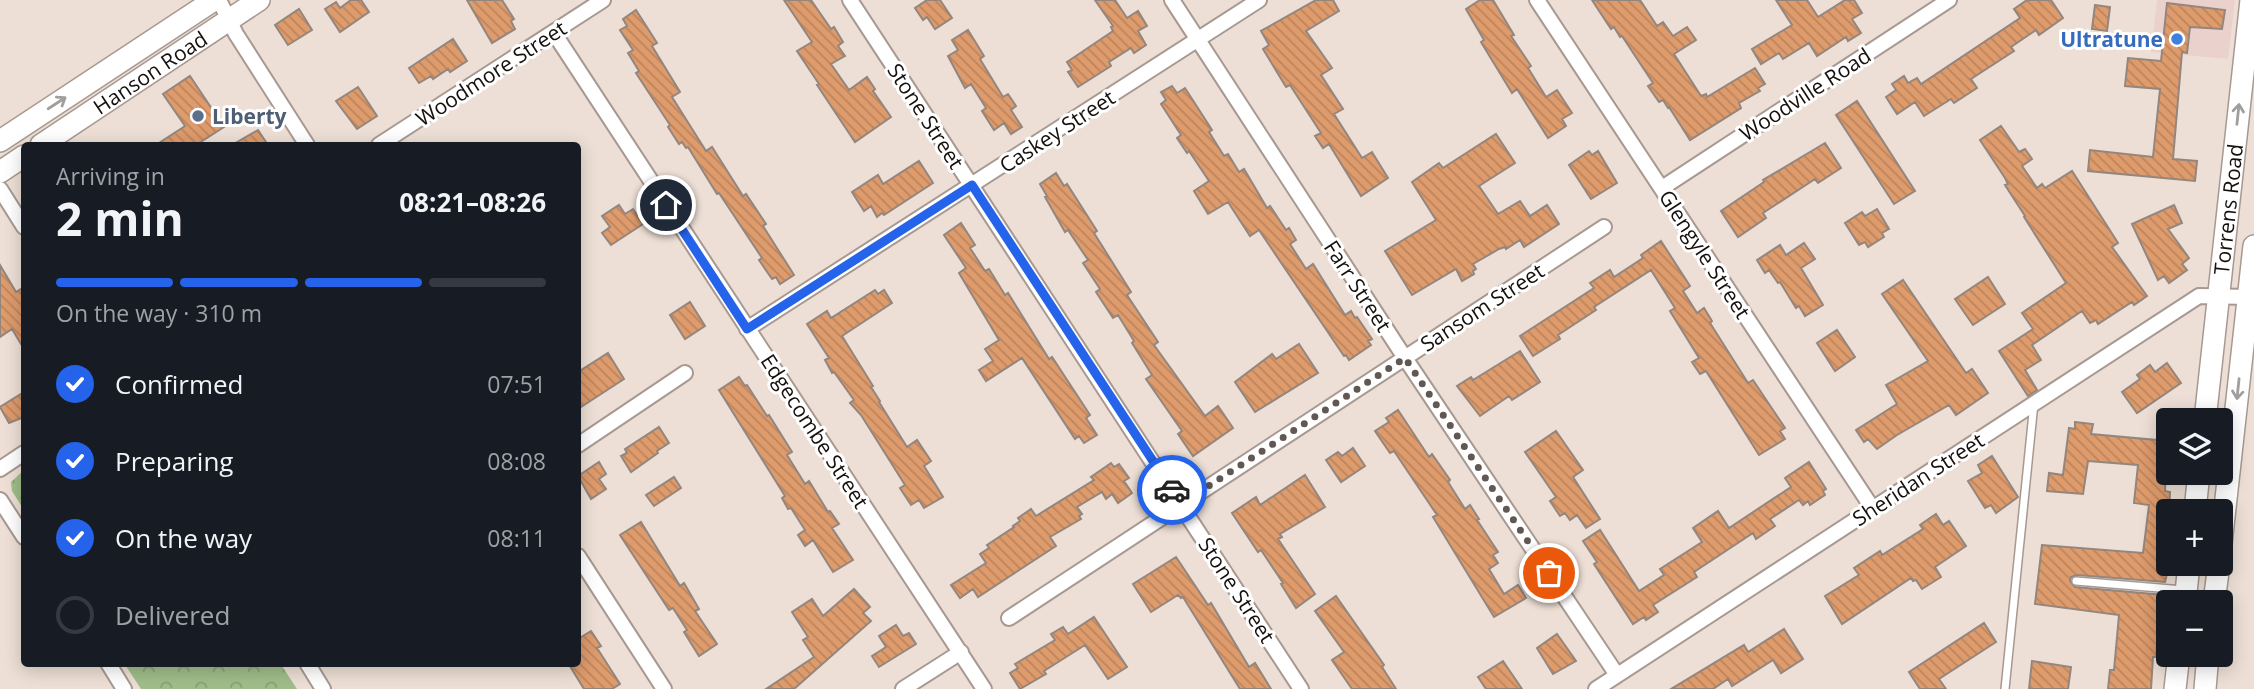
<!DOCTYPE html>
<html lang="en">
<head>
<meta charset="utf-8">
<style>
  :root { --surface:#171b24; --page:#242831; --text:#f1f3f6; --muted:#9ea1a6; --line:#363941; --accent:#2563eb }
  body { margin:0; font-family:"Open Sans",sans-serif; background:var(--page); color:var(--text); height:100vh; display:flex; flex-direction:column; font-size:26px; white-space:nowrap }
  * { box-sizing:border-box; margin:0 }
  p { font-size:23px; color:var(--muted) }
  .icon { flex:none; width:38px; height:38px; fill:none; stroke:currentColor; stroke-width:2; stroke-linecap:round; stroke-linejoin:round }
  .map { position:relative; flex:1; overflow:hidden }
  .sheet { position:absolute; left:21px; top:142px; width:560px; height:525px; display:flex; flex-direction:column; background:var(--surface); border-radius:7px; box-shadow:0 4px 18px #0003 }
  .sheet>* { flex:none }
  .controls { position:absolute; left:2156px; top:408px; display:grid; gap:14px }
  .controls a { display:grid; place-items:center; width:77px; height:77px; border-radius:7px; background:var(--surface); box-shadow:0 4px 18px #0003; font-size:35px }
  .pin { position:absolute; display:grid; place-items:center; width:60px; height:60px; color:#fff; margin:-30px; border:4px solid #fff; border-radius:50%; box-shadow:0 2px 7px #0007 }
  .courier { position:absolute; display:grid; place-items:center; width:70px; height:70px; margin:-35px; border:5px solid #2563eb; border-radius:50%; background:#fff; color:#222; box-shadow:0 2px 9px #0007 }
  .head em { font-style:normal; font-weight:700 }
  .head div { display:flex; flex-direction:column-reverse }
  .head { display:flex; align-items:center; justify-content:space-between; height:119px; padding:0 35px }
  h1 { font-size:46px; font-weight:700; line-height:52px }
  .bar { display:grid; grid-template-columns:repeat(4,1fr); gap:10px 7px; align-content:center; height:84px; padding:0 35px }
  .bar i { height:9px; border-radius:5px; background:var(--line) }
  .bar .active { background:var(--accent) }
  .bar p { grid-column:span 4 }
  ol { padding:0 35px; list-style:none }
  li { display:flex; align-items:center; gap:21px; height:77px }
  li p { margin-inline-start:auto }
  li .icon { padding:7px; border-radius:50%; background:var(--accent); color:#fff; stroke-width:4 }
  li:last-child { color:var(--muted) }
  li i { width:38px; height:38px; border:4px solid var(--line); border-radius:50% }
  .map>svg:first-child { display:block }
  .commercial { fill:#ebd1cc }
  .park { fill:url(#park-crowns) }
  .building { fill:url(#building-back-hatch); stroke:#93867e; stroke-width:2 }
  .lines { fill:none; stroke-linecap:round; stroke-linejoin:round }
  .service-casing { stroke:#a79991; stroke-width:10 }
  .minor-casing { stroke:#a79991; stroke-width:18 }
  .secondary-casing { stroke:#a79991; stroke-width:24 }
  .service { stroke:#fff; stroke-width:7 }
  .minor { stroke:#fff; stroke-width:14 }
  .secondary { stroke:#fff; stroke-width:21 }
  .oneway { stroke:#a19f9e }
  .done { stroke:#615853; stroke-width:7; stroke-dasharray:0 12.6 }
  .route { stroke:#2563eb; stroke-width:9 }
  .shop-dot { fill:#3f7fe0; stroke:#fff; stroke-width:2.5 }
  .service-dot { fill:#5c6f8a; stroke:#fff; stroke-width:2.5 }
  .labels { text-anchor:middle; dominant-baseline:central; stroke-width:6; stroke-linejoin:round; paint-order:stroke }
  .shop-label { font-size:21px; font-weight:bold; fill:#366cbe; stroke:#fff; text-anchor:end }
  .street-label { font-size:21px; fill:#15100d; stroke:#fff }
  .service-label { font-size:21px; font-weight:bold; fill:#4e5e75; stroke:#fff; text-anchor:start }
</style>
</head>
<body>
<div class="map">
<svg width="2254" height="689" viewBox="0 0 2254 689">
  <defs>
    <pattern id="park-crowns" width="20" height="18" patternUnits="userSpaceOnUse" patternTransform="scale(1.75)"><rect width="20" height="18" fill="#9fbd89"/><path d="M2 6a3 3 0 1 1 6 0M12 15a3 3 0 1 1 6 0" fill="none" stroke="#88a175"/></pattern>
    <pattern id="building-back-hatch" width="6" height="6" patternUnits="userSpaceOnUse" patternTransform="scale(1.75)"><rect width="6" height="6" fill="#de9b6c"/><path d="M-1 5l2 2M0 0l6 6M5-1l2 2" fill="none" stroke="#be845c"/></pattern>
  </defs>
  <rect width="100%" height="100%" fill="#eddfd5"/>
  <!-- commercial -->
  <path class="commercial" d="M2157 0H2235L2228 59 2151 52Z"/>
  <!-- park -->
  <path class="park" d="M24 470V510L12 491 11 482Z
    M124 663H280L297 689H141Z"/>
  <!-- building -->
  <path class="building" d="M351 0H361L369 12 340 32 325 9 336 2 340 8Z
    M467 0H502L514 19 511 21 515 29 492 43Z
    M784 0H811L831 29 834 27 843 42 838 46 845 56 831 64 849 90 867 77 875 89 873 91 891 117 855 142 817 85 819 84 797 51 812 42Z
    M927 0H940L952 18 935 29 927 17 923 20 915 8Z
    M1095 0H1115L1127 18 1138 11 1147 26 1138 31 1146 45 1134 53 1131 48 1109 62 1111 66 1078 87 1068 72 1072 70 1067 62 1113 31 1111 27 1113 26Z
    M1316 0H1333L1339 11 1306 31 1332 68 1321 75 1343 109 1334 114 1362 158 1372 152 1388 178 1361 196 1329 144 1323 148 1315 136 1321 133 1290 85 1286 87 1263 49 1269 45 1261 31Z
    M1480 0H1493L1514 35 1511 36 1531 66 1528 68 1546 97 1557 90 1572 113 1562 119 1566 126 1548 138 1517 89 1512 93 1481 42 1484 40 1466 9Z
    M1592 0H1640L1657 26 1663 22 1673 36 1687 27 1696 40 1674 54 1701 96 1706 94 1707 97 1755 68 1765 84 1758 88 1760 91 1739 103 1741 108 1690 140 1669 107 1668 108 1663 100 1659 102 1648 86 1653 83 1622 36 1620 37 1614 27 1611 29Z
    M1776 0H1807L1818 17 1845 0H1854L1862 13 1852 19 1861 33 1848 41 1846 37 1817 56 1809 43 1783 59 1779 53 1761 64 1752 49 1792 25Z
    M2027 0H2051L2063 18 2039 35 2036 30 2011 47 2014 51 1971 79 1977 88 1954 103 1951 99 1924 116 1915 102 1897 114 1886 97 1896 90 1892 84 1904 76 1908 83 1917 78 1921 84 2020 18 2014 9Z
    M2167 3 2225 10 2222 29 2190 27 2187 53 2182 52 2173 159 2197 161 2195 181 2088 171 2090 150 2153 157 2160 89 2125 86 2128 58 2161 61Z
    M2095 5 2110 7 2107 31 2092 29Z
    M299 9 312 30 288 45 275 25Z
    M636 10 657 43 652 46 680 92 672 97 706 151 712 147 743 196 746 194 766 224 763 226 794 275 780 284 776 277 772 279 759 260 762 258 719 193 717 194 688 147 686 148 682 142 679 144 668 127 670 125 636 73 639 71 628 53 633 50 620 30 627 26 623 19Z
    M968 30 984 56 980 59 1003 97 1008 94 1016 106 1011 110 1022 127 1011 134 1004 123 994 130 982 111 986 108 971 84 965 88 948 56 958 50 952 40Z
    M453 39 467 61 450 72 448 69 433 79 431 76 419 83 409 68Z
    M190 76 224 127 196 145H156L185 126 163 94Z
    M1172 86 1177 93 1185 88 1212 130 1209 132 1224 156 1228 154 1239 172 1244 169 1267 208 1270 206 1286 230 1289 228 1296 240 1290 244 1306 269 1313 264 1345 315 1351 311 1355 318 1357 317 1372 339 1368 341 1371 345 1349 360 1346 355 1344 356 1259 230 1250 236 1228 202 1208 214 1194 191 1209 181 1189 151 1187 153 1177 138 1181 135 1161 104 1166 100 1161 92Z
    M358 87 377 116 357 129 336 101Z
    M1857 101 1915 191 1894 204 1836 115Z
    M2001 126 2019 152 2025 149 2032 159 2022 166 2037 188 2042 184 2045 188 2072 171 2118 243 2112 247 2147 296 2134 305 2132 302 2098 324 2096 320 2090 323 2082 311 2032 345 2041 360 2025 370 2037 390 2028 396 1999 351 2033 329 2022 313 2066 283 2024 217 2025 216 2005 185 2008 184 2005 178 1980 140Z
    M258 130 268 145H232Z
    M1496 134 1515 163 1479 186 1498 214 1520 201 1530 216 1547 205 1559 224 1524 247 1520 240 1506 249 1505 247 1499 249 1473 264 1476 269 1473 271 1474 274 1462 281 1456 269 1412 295 1385 251 1436 220 1412 182 1439 163 1443 168Z
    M1825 143 1841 168 1818 183 1815 179 1763 213 1766 218 1738 237 1721 211 1764 182 1763 180Z
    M1589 151 1592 155 1598 151 1617 183 1591 199 1569 165Z
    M919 161 933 183 884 215 882 213 877 217 871 206 864 211 852 192 878 175 883 184Z
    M1056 173 1064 186 1067 184 1097 231 1094 233 1131 292 1127 295 1158 342 1154 345 1205 416 1218 406 1233 428 1193 456 1178 434 1182 431 1146 379 1152 375 1132 343 1134 341 1118 315 1113 318 1096 292 1100 289 1083 263 1088 260 1068 230 1065 232 1045 197 1047 196 1040 184Z
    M619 205 625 214 633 209 643 224 611 245 602 233 610 227 602 216Z
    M2174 205 2182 223 2168 229 2189 258 2182 264 2187 270 2169 283 2164 276 2158 280 2132 224Z
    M1877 209 1889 229 1882 233 1884 237 1868 247 1865 242 1859 245 1845 223 1862 212 1865 216Z
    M961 223 975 245 970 248 985 271 989 269 1005 295 1008 293 1049 359 1052 357 1090 415 1086 418 1097 435 1084 443 1079 436 1075 439 1022 358 986 381 979 370 993 361 985 349 999 340 959 273 966 268 944 235Z
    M1661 241 1690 286 1683 291 1697 313 1704 308 1712 321 1710 323 1748 383 1753 380 1785 428 1780 431 1785 439 1759 455 1706 371 1700 374 1692 362 1699 358 1670 311 1675 308 1651 270 1594 307 1596 310 1558 335 1560 339 1533 356 1520 336 1594 288 1590 283 1610 270 1614 277 1643 258 1641 255Z
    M1804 243 1815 259 1801 268 1823 305 1805 316 1799 306 1796 308 1780 282 1778 283 1769 270 1765 273 1757 260 1780 245 1786 255Z
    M0 265 16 292 24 287V349L12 329 0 337Z
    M1988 277 2005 304 1973 325 1955 299Z
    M1903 280 1966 373 1972 369 1988 393 1956 415 1949 405 1897 435 1877 449 1868 439 1864 442 1856 430 1897 404 1886 385 1928 361 1882 294Z
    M875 290 878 294 884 290 892 303 842 336 873 386 871 387 880 401 879 402 907 447 917 440 931 461 924 466 943 497 924 508 919 500 911 505 900 488 905 485 861 415 850 403 854 400 834 372 832 373 825 360 829 358 807 324 827 311 831 318Z
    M690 302 705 326 685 339 670 315Z
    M1837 330 1855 357 1835 371 1817 343Z
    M1299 344 1318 373 1255 412 1235 382 1272 354 1276 359Z
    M1520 351 1540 382 1512 400 1509 396 1480 416 1457 386 1471 377 1473 380Z
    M608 353 624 379 578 409V372Z
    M2167 363 2181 383 2137 413 2122 392 2140 379 2137 375 2150 365 2155 372Z
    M739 377 745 386 747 385 767 416 769 415 792 452 787 455 805 484 809 481 828 512 830 511 839 524 832 528 853 560 833 572 813 540 805 546 798 535 805 530 791 508 788 509 782 498 785 496 719 390Z
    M24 392V417L9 423 0 407Z
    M1398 410 1429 457 1432 454 1450 480 1448 482 1465 509 1470 505 1479 519 1477 520 1498 552 1493 555 1498 563 1489 569 1504 594 1518 585 1526 598 1494 617 1433 517 1437 515 1394 451 1390 453 1375 431 1389 422 1386 418Z
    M2075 422 2093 424 2091 434 2168 441 2165 491 2170 492 2167 555 2168 570 2165 582 2077 575 2071 577 2070 581 2075 587 2164 595 2160 644H2157L2156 657H2153L2151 689H2108L2110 670H2114L2119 615 2035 604 2042 545 2143 553 2149 505 2134 503 2138 465 2088 461 2083 494 2047 491 2049 473 2063 475 2069 428 2075 429Z
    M659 427 669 443 657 451 658 453 631 472 621 456 627 453 625 449Z
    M1556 431 1583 470 1573 477 1600 519 1586 528 1577 515 1570 520 1565 513 1560 516 1550 501 1556 497 1525 452Z
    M1353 448 1365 466 1341 482 1326 460 1338 452 1342 456Z
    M1992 456 2018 497 1996 513 1991 505 1985 508 1968 481 1982 473 1978 465Z
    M599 462 606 474 599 479 606 489 591 499 578 476Z
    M1809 462 1826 489 1823 491 1825 495 1810 505 1808 501 1803 505 1799 500 1770 519 1775 526 1756 539 1753 533 1694 572 1697 577 1653 605 1658 612 1646 620 1644 617 1633 624 1594 564 1597 562 1583 541 1600 530 1639 591 1664 575 1660 569 1702 542 1693 528 1718 511 1729 528 1791 487 1785 478Z
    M1111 463 1114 467 1119 464 1129 478 1124 481 1132 493 1118 503 1112 494 1106 499 1102 492 1077 507 1082 514 1079 516 1081 519 1050 537 1056 546 978 597 973 589 960 598 951 585 986 563 980 554 989 548 987 545 1014 527 1013 526 1020 521 1018 518 1031 509 1036 516 1094 480 1091 477Z
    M1305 475 1325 507 1280 534 1282 537 1278 539 1315 594 1296 608 1281 584 1283 583 1261 550 1258 552 1232 513 1256 497 1260 505Z
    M674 477 681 488 654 506 646 495Z
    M1936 514 1943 525 1949 521 1966 546 1935 567 1941 577 1922 589 1916 580 1913 581 1911 578 1842 624 1825 596 1859 575 1854 568 1880 551 1882 555 1923 529 1920 525Z
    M641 522 680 586 684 583 699 609 695 611 717 644 699 656 684 632 687 630 673 608 669 610 620 535Z
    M1176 557 1208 605 1211 603 1249 667 1255 663 1271 689H1240L1183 597 1181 598 1178 595 1151 612 1133 584Z
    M854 589 870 607 863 613 871 621 794 689H766L814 657 803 640 808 637 792 612 812 599 823 616Z
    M1336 596 1384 665 1382 667 1396 689H1352L1332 660 1344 652 1315 611Z
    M1094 617 1127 667 1108 679 1085 645 1044 671 1046 674 1020 689 1010 673 1018 668 1015 664 1055 640 1051 634 1063 627 1068 634Z
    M1984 623 1996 642 1939 679 1946 689H1920L1909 672Z
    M896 625 903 636 909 633 916 644 879 667 872 656 886 647 879 636Z
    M1784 629 1803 659 1781 673 1773 660 1732 686 1728 679 1713 689H1671L1744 645 1748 652Z
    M591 631 601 646 597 648 620 684 612 689H584L568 663H578V639Z
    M1557 634 1576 661 1553 674 1537 648Z
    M1503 661 1522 689H1486L1478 677Z
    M2032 661 2071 667 2068 689H2029Z"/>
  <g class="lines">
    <!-- service casing -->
    <g class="service-casing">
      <path id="service" d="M2076 581 2183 590
        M2005 689 2034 403"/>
    </g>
    <!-- minor casing -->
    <g class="minor-casing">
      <path id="minor" d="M219 0 236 34 307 145
        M850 0 1301 689
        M1172 0 1405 358 1617 675
        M1537 0 1873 509
        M554 33 984 689
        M379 145 603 0
        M1662 188 1949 0
        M0 189 24 227
        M747 329 1259 0
        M578 445 685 373
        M0 469 24 453
        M0 500 24 537
        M578 556 664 689
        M1009 618 1604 227
        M108 663 124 689
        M307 663 323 689
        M903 689 961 652
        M1596 689 2199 296 2249 297"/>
    </g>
    <!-- secondary casing -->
    <g class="secondary-casing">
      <g id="secondary">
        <path d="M0 141 214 0"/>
        <path id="s1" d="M41 145 259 0"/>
        <path d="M0 172 24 156"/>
        <path id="s2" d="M2205 420 2251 0"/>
        <path d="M2195 511 2199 472"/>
        <path d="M2221 544 2254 246"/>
        <path d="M2185 602 2189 564"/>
        <path d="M2214 602 2219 564"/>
        <path d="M2175 689 2179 654"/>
        <path d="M2205 689 2208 654"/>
      </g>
    </g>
    <!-- service -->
    <use href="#service" class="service"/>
    <!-- minor -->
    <use href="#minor" class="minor"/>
    <!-- secondary -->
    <use href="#secondary" class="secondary"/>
  </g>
  <!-- one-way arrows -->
  <defs><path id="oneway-shaft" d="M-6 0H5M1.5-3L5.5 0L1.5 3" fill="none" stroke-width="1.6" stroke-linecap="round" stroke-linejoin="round" transform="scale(1.75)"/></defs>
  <g class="oneway">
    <use href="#oneway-shaft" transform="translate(57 103) rotate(-33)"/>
    <use href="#oneway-shaft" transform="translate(2238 114) rotate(-84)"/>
    <use href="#oneway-shaft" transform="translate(2238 389) rotate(96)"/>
  </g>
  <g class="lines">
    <!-- done -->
    <path class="done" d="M1172 490 1181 504 1405 358 1549 573"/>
    <!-- route -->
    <path class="route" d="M666 205 747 329 972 185 1172 490"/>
  </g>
  <!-- markers -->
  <circle class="shop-dot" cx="2177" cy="39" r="7"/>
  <circle class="service-dot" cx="198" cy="116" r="7"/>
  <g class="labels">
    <!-- shop labels -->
    <g class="shop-label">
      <text x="2163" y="39">Ultratune</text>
    </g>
    <!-- street labels -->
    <g class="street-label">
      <text stroke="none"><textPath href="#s1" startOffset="131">Hanson Road</textPath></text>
      <text transform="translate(491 73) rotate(-33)">Woodmore Street</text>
      <text transform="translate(1805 94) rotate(-33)">Woodville Road</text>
      <text transform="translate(926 116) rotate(57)">Stone Street</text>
      <text transform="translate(1057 131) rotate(-33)">Caskey Street</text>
      <text stroke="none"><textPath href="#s2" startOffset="212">Torrens Road</textPath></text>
      <text transform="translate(1705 254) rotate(57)">Glengyle Street</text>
      <text transform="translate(1358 286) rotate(57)">Farr Street</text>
      <text transform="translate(1482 307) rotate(-33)">Sansom Street</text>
      <text transform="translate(815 431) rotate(57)">Edgecombe Street</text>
      <text transform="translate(1918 479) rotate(-33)">Sheridan Street</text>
      <text transform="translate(1237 590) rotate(57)">Stone Street</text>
    </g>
    <!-- service labels -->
    <g class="service-label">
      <text x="212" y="116">Liberty</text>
    </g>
  </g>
</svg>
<div class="controls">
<a><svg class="icon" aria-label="layers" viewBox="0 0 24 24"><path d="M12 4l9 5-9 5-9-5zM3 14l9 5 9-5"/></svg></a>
<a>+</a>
<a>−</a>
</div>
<div class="pin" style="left:1549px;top:573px;background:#ea580c"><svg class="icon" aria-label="bag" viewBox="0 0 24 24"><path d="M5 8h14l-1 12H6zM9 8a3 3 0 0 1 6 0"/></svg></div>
<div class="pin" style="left:666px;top:205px;background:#1f2937"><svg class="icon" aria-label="home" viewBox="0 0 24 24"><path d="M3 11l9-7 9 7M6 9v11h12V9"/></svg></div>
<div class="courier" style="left:1172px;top:490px"><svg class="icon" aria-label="car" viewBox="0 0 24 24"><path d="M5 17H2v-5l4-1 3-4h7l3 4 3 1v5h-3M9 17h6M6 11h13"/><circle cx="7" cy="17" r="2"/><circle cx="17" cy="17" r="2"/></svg></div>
<section class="sheet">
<div class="head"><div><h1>2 min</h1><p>Arriving in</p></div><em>08:21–08:26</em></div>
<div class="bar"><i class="active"></i><i class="active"></i><i class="active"></i><i></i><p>On the way · 310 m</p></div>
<ol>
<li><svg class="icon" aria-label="check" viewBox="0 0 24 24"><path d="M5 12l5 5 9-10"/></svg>Confirmed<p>07:51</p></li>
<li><svg class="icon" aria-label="check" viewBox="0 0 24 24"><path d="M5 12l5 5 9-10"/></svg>Preparing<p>08:08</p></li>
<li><svg class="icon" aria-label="check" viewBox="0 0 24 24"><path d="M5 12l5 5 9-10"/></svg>On the way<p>08:11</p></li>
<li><i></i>Delivered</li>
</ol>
</section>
</div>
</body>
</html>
